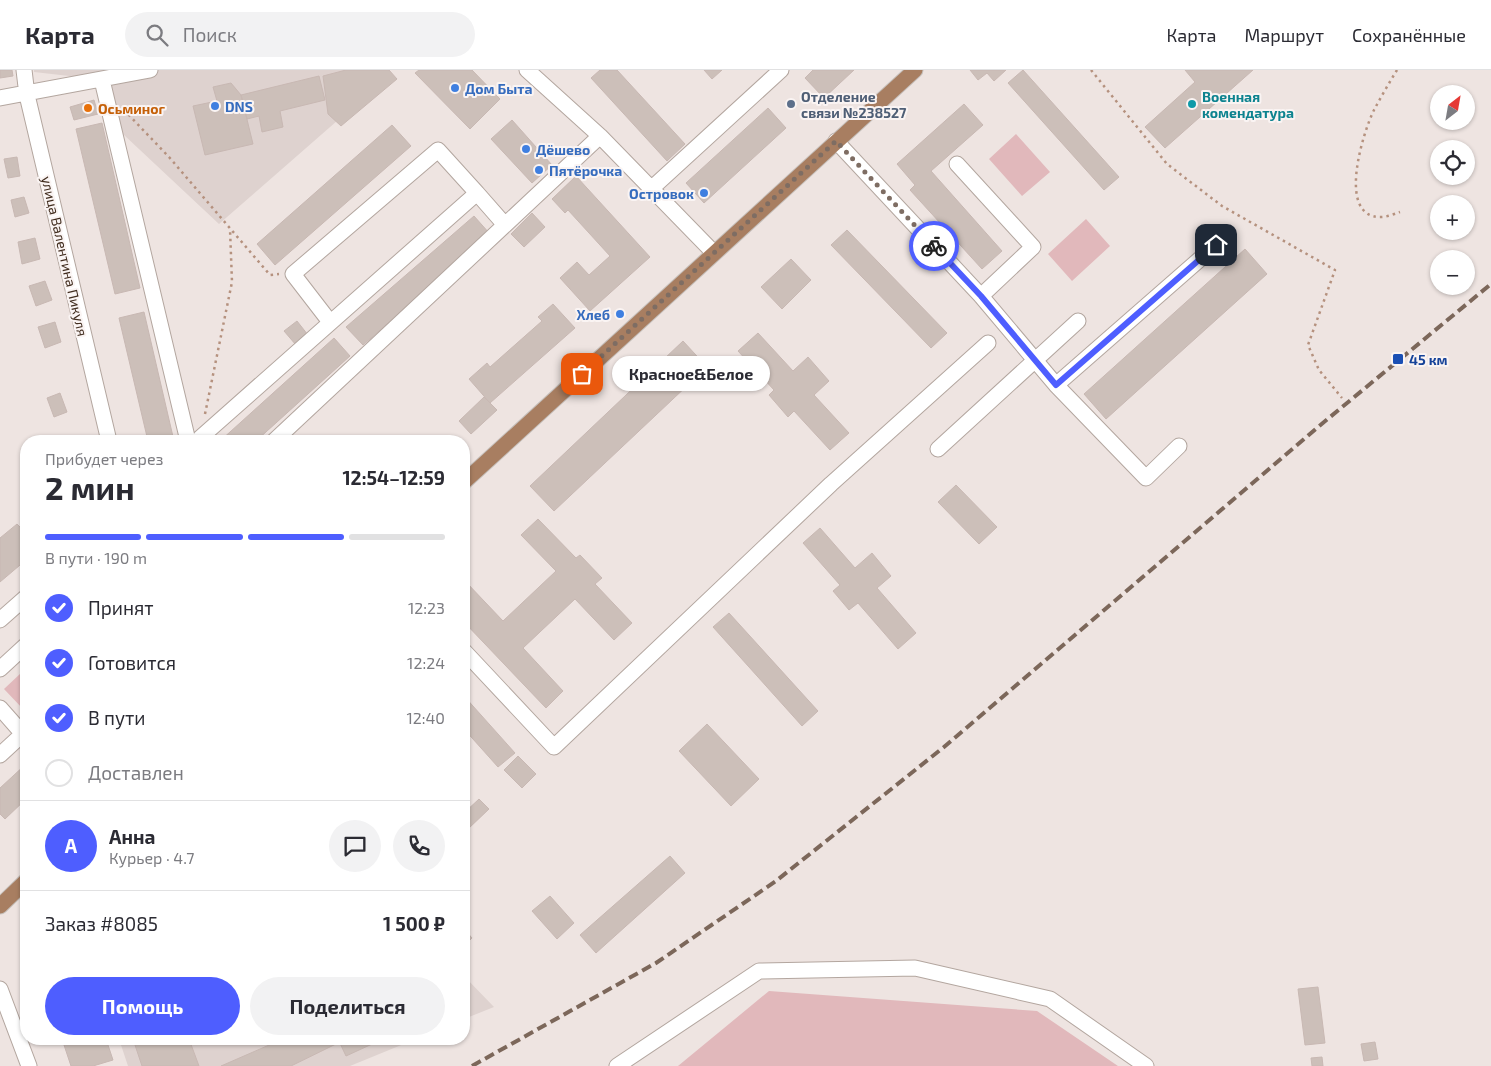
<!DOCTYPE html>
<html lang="ru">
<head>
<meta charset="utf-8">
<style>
  :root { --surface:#fff; --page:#f2f2f3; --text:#2b2b33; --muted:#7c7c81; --line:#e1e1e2; --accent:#4e5eff }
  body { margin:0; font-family:"Exo 2",sans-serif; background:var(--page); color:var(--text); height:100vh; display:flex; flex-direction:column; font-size:19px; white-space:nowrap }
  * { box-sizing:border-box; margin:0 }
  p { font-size:16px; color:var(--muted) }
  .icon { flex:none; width:28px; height:28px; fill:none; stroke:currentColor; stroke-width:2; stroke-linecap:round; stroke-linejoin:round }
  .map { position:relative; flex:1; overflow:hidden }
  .details { position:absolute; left:20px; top:365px; width:450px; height:610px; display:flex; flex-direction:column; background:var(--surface); border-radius:20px; box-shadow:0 1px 4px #0004 }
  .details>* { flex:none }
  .needle { width:32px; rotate:31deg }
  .controls { position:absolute; left:1430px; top:15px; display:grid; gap:10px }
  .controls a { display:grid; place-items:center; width:45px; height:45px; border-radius:50%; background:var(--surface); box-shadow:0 1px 4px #0004; font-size:25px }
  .pin { position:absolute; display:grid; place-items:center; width:42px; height:42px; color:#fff; margin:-21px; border-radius:10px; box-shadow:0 2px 8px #0006 }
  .courier { position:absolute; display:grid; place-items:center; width:50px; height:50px; margin:-25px; border:4px solid #4e5eff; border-radius:50%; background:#fff; color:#222; box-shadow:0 1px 6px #0007 }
  .bubble { position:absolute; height:35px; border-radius:18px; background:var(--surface); box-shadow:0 1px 4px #0004; font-size:16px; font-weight:700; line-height:35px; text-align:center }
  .overview em { font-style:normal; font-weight:700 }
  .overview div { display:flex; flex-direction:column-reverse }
  .overview { display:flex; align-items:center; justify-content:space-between; height:85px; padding:0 25px }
  h1 { font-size:32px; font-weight:700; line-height:38px }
  .bar { display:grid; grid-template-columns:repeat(4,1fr); gap:8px 5px; align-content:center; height:60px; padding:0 25px }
  .bar i { height:6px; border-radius:4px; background:var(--line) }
  .bar .active { background:var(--accent) }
  .bar p { grid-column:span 4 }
  .line { display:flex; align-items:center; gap:12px; padding:0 25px; border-top:1px solid var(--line) }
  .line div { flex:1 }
  .round { display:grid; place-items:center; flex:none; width:52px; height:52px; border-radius:26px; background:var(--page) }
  ol { padding:0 25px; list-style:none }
  li { display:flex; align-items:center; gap:15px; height:55px }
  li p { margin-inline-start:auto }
  li .icon { padding:5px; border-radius:50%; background:var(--accent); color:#fff; stroke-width:4 }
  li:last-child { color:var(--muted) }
  li i { width:28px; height:28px; border:2px solid var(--line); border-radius:50% }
  .primary-button { display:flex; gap:10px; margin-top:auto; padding:10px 25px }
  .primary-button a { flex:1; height:58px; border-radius:30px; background:var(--accent); color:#fff; font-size:20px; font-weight:700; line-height:58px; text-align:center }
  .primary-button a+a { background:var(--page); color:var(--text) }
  header { display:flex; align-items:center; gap:30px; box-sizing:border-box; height:70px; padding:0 25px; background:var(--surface); border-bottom:1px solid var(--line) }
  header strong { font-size:24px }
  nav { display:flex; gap:28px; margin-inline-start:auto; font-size:18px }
  .search { width:350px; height:45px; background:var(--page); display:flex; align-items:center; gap:12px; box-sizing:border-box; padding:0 18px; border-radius:28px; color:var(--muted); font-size:19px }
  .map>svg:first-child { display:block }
  .built { fill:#ded2cf }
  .green { fill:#e1b8bb }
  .building { fill:#ccbfb9; stroke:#c8b8b3 }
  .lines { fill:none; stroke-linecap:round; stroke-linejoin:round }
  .minor-casing { stroke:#b3a69f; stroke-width:17 }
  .major-casing { stroke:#c6c0bc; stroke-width:17 }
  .path { stroke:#b5917e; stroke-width:2.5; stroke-dasharray:2.5 4; stroke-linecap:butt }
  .minor { stroke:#fff; stroke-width:15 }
  .major { stroke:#a87e61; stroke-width:15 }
  .rail { stroke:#7c675a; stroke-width:4; stroke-dasharray:10 5; stroke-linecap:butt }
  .done { stroke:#7e6d63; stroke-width:5; stroke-dasharray:0 9 }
  .route { stroke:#4e5eff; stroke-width:6 }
  .shop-dot { fill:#3f7fe0; stroke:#faf4f3; stroke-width:2 }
  .service-dot { fill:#5c6f8a; stroke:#faf4f3; stroke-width:2 }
  .culture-dot { fill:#0f9aa8; stroke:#faf4f3; stroke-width:2 }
  .food-dot { fill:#e8710a; stroke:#faf4f3; stroke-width:2 }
  .transit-dot { fill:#1a4fb4; stroke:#faf4f3; stroke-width:2 }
  .labels { text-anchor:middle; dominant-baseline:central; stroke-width:4; stroke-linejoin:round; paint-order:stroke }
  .shop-label { font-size:14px; font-weight:bold; fill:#366cbe; stroke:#faf4f3; text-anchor:start }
  .service-label { font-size:14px; font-weight:bold; fill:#4e5e75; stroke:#faf4f3; text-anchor:start }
  .culture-label { font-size:14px; font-weight:bold; fill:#0d838f; stroke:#faf4f3; text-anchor:start }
  .food-label { font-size:14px; font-weight:bold; fill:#c56008; stroke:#faf4f3; text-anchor:start }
  .street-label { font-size:14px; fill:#412d1f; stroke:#faf4f3 }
  .transit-label { font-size:14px; font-weight:bold; fill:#164399; stroke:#faf4f3; text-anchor:start }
</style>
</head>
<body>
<header>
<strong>Карта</strong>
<div class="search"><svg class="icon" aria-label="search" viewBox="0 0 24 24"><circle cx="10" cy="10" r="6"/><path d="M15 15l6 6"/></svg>Поиск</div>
<nav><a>Карта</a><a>Маршрут</a><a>Сохранённые</a></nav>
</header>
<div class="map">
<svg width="1491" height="996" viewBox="0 0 1491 996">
  <rect width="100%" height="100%" fill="#eee4e1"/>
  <!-- built -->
  <path class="built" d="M34 0H382L385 9 219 154 108 50 96 9 34 2Z
    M464 906 494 937 464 949Z
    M119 969H416L350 996H128Z"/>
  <!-- green -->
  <path class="green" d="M1016 64 1050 102 1022 126 989 89Z
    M1086 149 1110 176 1072 211 1048 184Z
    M21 603 26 609V636L23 639 4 619Z
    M769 921 1037 941 1118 996H678Z"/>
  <!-- building -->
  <path class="building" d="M0 0H12L13 6 0 8Z
    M346 0H389L397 9 341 56 328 44 323 6Z
    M419 0H472L500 29 470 59 415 3Z
    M600 0H617L685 74 667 91 591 8Z
    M704 0H722L712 9Z
    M813 0H854L824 28 805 8Z
    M970 0H1006L994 11 987 3 978 10Z
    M1023 0 1119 107 1104 120 1008 13Z
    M1185 0H1253L1165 78 1145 57 1195 12Z
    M319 6 325 30 280 41 283 57 262 62 259 46 247 49 241 25Z
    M231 13 241 25 253 74 205 85 193 36 217 31 213 17Z
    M94 30 98 44 74 50 70 37Z
    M964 34 983 55 931 101 1002 181 982 199 910 120 915 115 897 94Z
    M768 38 786 58 704 133 686 113Z
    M512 50 552 95 532 113 491 69Z
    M102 53 140 218 115 224 76 59Z
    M392 55 411 76 275 195 257 174Z
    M17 87 20 106 8 108 4 89Z
    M576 106 650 187 590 241 560 208 577 192 589 205 610 186 568 140 565 143 552 129Z
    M24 127 29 143 15 147 11 130Z
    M532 143 545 157 524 177 511 164Z
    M474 146 490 164 363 275 346 257Z
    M847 160 947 263 931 278 831 175Z
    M35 168 40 189 22 194 18 172Z
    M1245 179 1267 204 1106 349 1084 324Z
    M791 189 811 210 782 239 761 217Z
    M45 211 52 230 36 236 29 216Z
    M553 234 575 258 490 333 469 309 487 293 490 297 542 251 538 247Z
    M144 242 174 371H148L119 248Z
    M297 251 308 265 296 275 284 261Z
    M55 252 61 272 45 278 38 257Z
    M758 263 793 301 808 287 829 311 814 325 849 363 830 380 794 341 788 347 769 325 774 320 738 281Z
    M334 268 350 286 256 371H220Z
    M683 271 707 297 554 441 530 416Z
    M60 323 67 342 54 347 47 328Z
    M484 327 497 340 471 364 459 351Z
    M956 415 997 457 979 474 938 432Z
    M538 449 576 488 580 485 602 508 595 514 632 553 614 570 575 529 523 578 563 621 546 638 464 552V514L466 512 503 551 556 501 521 465Z
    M26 451V490L0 512V468L17 454 20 457Z
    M820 458 855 498 872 483 891 506 877 518 916 563 898 579 858 533 849 540 833 521 840 515 803 473Z
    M729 543 818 641 802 656 713 557Z
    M464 626 515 683 498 697 464 659Z
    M707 654 759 709 731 736 679 681Z
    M518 686 536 704 522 718 504 700Z
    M26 694V729L5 749 0 744V718Z
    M479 729 489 739 468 759 464 755V743Z
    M670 786 685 803 596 883 580 865Z
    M550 826 574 853 557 869 532 841Z
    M464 859 472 868 464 876Z
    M1318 917 1325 973 1305 975 1298 919Z
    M62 969H106L113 990 93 996H71Z
    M133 969H189L199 996H142Z
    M283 969H336L338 973 291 996H221Z
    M338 969H383L346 986Z
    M1375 972 1378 989 1364 991 1361 974Z
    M1322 987 1323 996H1312L1311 988Z"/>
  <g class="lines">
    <!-- minor casing -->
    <g class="minor-casing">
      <path id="minor" d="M24 0 27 25 109 371
        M527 0 600 66 714 183
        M102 10 188 371
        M0 28 150 0
        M836 71 981 226 1056 315 1146 408 1179 376
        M957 94 1033 177 981 226
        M651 119 781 0
        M330 252 293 204 438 80 477 123
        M1056 315 1216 175
        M200 371V368L477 123 505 155 600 66
        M274 371 505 155
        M938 379 1078 251
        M0 550 26 527
        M464 581 554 677 831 414 988 273
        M0 599 25 576
        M0 638 23 664
        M0 685 26 661
        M0 919 29 996
        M617 996 759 901 915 898 1050 929 1146 996"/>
    </g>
    <!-- major casing -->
    <g class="major-casing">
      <path id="major" d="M464 412 915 0
        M0 836 26 811"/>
    </g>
    <!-- path -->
    <path class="path" d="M1091 0 1167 94 1222 136 1335 200 1308 275 1319 300 1342 328
      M1397 0C1389 13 1381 27 1374 40 1363 62 1336 148 1381 147 1387 147 1394 144 1400 142
      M124 40 169 87 270 205 279 204
      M205 344 232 212 230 159"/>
    <!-- minor -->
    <use href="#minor" class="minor"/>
    <!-- major -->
    <use href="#major" class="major"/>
    <!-- rail -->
    <path class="rail" d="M472 996 656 893 776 811 944 677 1318 357 1491 214"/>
  </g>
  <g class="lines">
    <!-- done -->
    <path class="done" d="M582 304 836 71 934 176"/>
    <!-- route -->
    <path class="route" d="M934 176 981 226 1056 315 1216 175"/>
  </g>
  <!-- markers -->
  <g class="shop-dot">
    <circle cx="455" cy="18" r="5"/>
    <circle cx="215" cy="36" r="5"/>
    <circle cx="526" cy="79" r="5"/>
    <circle cx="539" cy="100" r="5"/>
    <circle cx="704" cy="123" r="5"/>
    <circle cx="620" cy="244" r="5"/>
  </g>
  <circle class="service-dot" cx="791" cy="34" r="5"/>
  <circle class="culture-dot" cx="1192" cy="34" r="5"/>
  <circle class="food-dot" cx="88" cy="38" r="5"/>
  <rect class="transit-dot" x="1392" y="283" width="12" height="12" rx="2.5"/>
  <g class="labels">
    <!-- shop labels -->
    <g class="shop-label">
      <text x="465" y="18">Дом Быта</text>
      <text x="225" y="36">DNS</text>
      <text x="536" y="79">Дёшево</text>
      <text x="549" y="100">Пятёрочка</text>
      <text x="694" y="123" text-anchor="end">Островок</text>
      <text x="610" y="244" text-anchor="end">Хлеб</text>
    </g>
    <!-- service labels -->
    <g class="service-label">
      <text x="801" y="26">Отделение<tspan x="801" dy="16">связи №238527</tspan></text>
    </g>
    <!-- culture labels -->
    <g class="culture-label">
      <text x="1202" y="26">Военная<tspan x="1202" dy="16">комендатура</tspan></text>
    </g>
    <!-- food labels -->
    <g class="food-label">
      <text x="98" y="38">Осьминог</text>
    </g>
    <!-- street labels -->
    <g class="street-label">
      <text transform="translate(65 186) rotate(77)">улица Валентина Пикуля</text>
    </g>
    <!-- transit labels -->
    <g class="transit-label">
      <text x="1409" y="289">45 км</text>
    </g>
  </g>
</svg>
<div class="controls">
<a><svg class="needle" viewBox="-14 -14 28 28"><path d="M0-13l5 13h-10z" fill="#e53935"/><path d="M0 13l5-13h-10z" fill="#7c7c81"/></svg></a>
<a><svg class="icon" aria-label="locate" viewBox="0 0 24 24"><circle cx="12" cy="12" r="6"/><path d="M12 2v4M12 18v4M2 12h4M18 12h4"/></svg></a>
<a>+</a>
<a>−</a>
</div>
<div class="pin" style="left:582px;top:304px;background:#ea580c"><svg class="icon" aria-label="bag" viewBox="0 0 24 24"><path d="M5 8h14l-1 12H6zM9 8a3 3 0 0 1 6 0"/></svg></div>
<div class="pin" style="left:1216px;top:175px;background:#1f2937"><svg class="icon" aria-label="home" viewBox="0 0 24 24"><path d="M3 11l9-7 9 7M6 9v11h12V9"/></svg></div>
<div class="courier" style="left:934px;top:176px"><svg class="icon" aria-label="bike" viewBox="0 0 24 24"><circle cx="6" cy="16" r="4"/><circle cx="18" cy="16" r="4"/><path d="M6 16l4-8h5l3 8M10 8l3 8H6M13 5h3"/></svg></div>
<div class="bubble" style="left:612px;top:286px;width:158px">Красное&amp;Белое</div>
<section class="details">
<div class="overview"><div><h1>2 мин</h1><p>Прибудет через</p></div><em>12:54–12:59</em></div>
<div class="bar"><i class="active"></i><i class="active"></i><i class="active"></i><i></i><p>В пути · 190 m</p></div>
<ol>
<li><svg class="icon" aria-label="check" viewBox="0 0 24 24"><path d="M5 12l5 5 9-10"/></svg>Принят<p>12:23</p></li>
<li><svg class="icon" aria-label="check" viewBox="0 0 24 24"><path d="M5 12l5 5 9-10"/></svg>Готовится<p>12:24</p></li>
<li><svg class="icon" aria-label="check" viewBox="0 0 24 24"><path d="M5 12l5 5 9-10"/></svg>В пути<p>12:40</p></li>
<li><i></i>Доставлен</li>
</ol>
<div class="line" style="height:90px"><b class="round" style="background:var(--accent);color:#fff">А</b><div><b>Анна</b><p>Курьер · 4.7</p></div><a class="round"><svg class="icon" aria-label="chat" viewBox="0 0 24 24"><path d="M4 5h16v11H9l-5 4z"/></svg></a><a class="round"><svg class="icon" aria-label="phone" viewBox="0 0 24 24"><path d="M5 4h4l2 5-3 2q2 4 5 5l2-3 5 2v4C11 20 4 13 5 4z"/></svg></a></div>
<div class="line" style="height:65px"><div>Заказ #8085</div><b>1 500 ₽</b></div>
<div class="primary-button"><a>Помощь</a><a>Поделиться</a></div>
</section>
</div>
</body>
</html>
